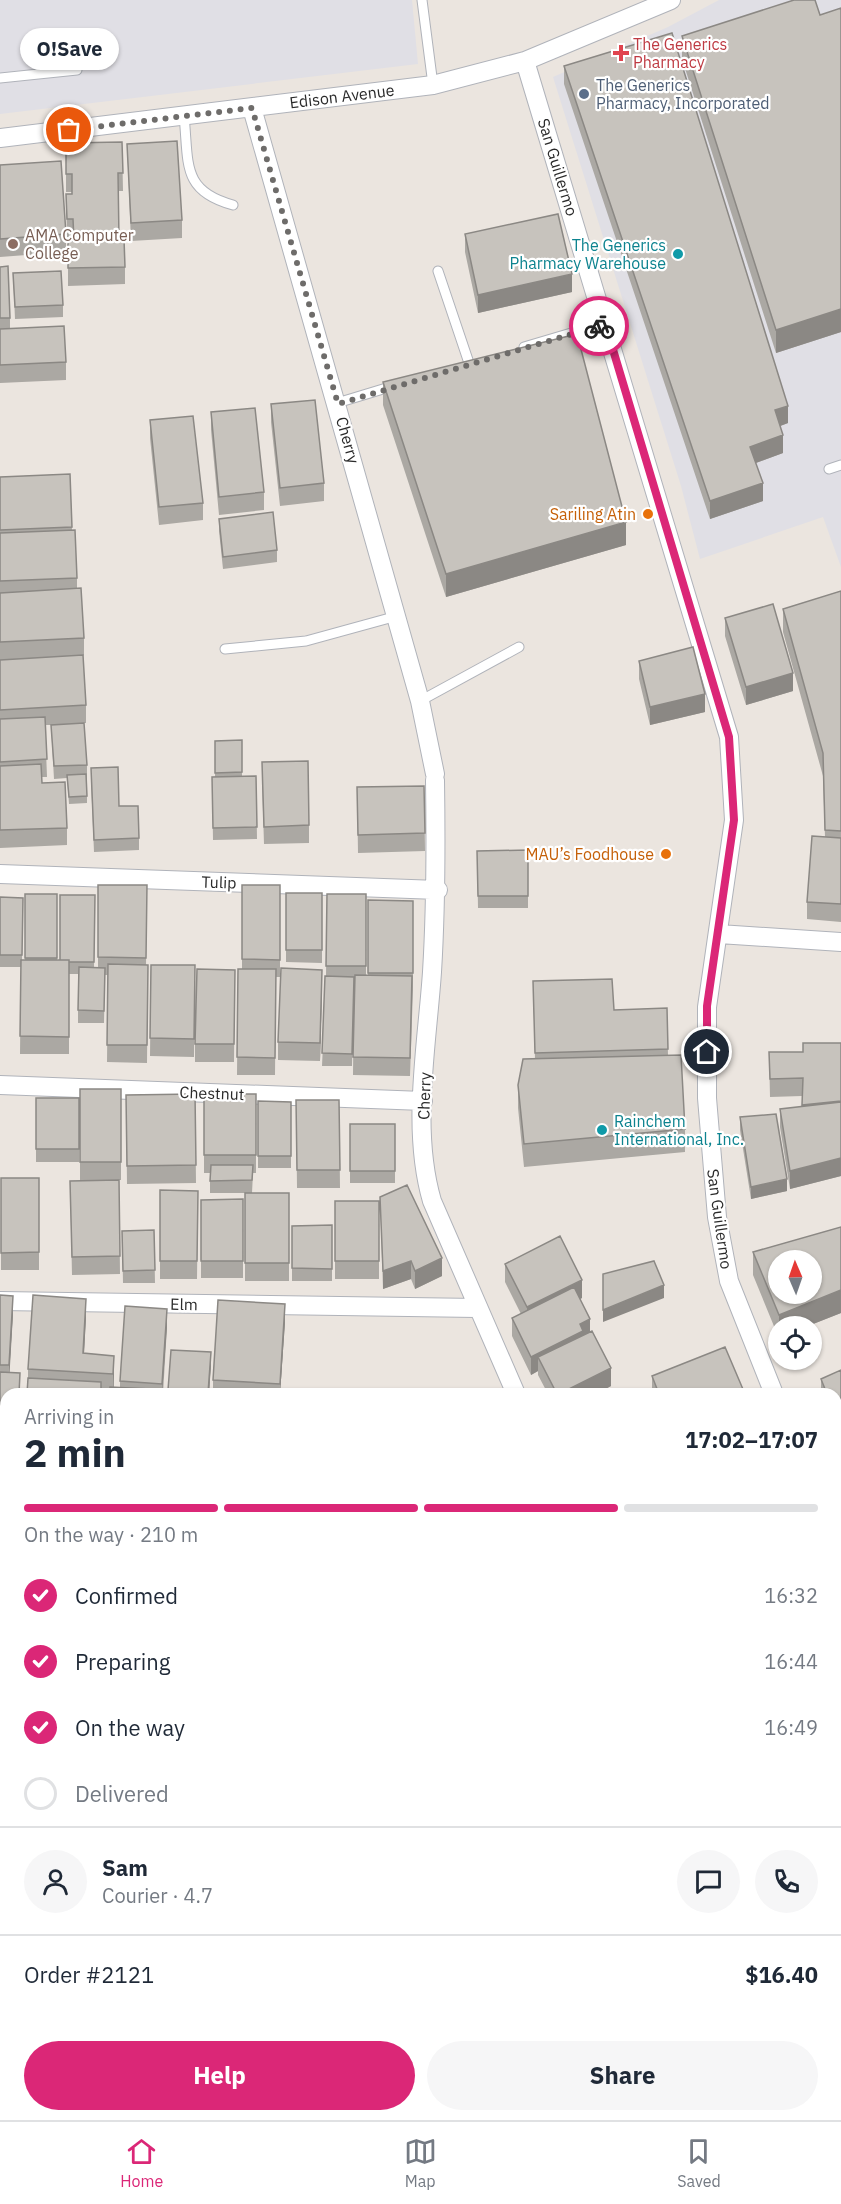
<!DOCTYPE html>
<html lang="en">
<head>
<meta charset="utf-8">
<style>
  :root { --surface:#fff; --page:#f6f6f7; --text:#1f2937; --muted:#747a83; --line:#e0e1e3; --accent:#db2777 }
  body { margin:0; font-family:"IBM Plex Sans",sans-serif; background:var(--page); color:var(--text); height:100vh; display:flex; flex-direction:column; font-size:22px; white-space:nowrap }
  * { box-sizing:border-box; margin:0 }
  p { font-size:20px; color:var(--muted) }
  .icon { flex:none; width:33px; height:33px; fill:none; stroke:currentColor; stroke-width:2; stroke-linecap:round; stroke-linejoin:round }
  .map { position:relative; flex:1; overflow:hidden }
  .drawer { position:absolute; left:0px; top:1388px; width:842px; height:734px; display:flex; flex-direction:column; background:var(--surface); border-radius:18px 18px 0 0; box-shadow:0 2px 4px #0004 }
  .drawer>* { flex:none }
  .needle { width:39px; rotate:358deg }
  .buttons { position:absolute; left:768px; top:1250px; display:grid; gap:12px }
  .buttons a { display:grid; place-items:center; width:54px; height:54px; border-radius:50%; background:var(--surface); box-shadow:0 2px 4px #0004; font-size:30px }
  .pin { position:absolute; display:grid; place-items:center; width:51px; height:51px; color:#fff; margin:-26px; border:3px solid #fff; border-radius:50%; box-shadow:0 2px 6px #0007 }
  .courier { position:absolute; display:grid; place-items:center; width:60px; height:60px; margin:-30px; border:4px solid #db2777; border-radius:50%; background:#fff; color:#222; box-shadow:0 2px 8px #0007 }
  .bubble { position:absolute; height:42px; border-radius:21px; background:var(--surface); box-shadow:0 2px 4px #0004; font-size:20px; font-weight:800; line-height:42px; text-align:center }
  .headline em { font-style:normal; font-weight:800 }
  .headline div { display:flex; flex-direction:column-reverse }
  .headline { display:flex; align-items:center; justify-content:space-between; height:102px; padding:0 24px }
  h1 { font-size:39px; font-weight:800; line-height:45px }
  .bar { display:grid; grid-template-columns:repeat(4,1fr); gap:9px 6px; align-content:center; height:72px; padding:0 24px }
  .bar i { height:8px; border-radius:4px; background:var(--line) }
  .bar .active { background:var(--accent) }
  .bar p { grid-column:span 4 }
  .line { display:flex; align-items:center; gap:15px; padding:0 24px; border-top:2px solid var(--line) }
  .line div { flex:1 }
  .round { display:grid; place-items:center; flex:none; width:63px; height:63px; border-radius:32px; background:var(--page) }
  ol { padding:0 24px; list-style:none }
  li { display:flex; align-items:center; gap:18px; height:66px }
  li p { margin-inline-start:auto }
  li .icon { padding:6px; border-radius:50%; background:var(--accent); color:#fff; stroke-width:4 }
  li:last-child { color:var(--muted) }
  li i { width:33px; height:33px; border:3px solid var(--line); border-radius:50% }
  .button { display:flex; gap:12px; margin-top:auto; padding:12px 24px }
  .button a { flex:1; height:69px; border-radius:36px; background:var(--accent); color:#fff; font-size:24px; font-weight:800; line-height:69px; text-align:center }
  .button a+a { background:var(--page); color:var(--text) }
  .dock { display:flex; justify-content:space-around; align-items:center; height:84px; border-top:2px solid var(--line); background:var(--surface); font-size:16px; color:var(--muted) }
  .dock a { display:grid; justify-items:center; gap:3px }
  .dock .active { color:var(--accent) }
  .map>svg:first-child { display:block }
  .industrial { fill:#e0dfe5 }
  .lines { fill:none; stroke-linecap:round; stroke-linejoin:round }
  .lane-casing { stroke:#b0b3ba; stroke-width:11 }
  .street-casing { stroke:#b0b3ba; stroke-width:20 }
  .lane { stroke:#fff; stroke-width:9 }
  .street { stroke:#fff; stroke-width:18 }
  .wall { fill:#aba8a3 }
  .shaded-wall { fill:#8b8884 }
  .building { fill:#c7c3bd; stroke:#8b8884; stroke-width:1.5; fill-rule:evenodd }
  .done { stroke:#6e6c6a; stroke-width:6; stroke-dasharray:0 10.8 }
  .route { stroke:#db2777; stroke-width:8 }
  .health-dot { fill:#e0444e; stroke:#fff; stroke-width:2 }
  .service-dot { fill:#5c6f8a; stroke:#fff; stroke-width:2 }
  .education-dot { fill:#8d6e63; stroke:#fff; stroke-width:2 }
  .culture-dot { fill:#0f9aa8; stroke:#fff; stroke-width:2 }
  .food-dot { fill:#e8710a; stroke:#fff; stroke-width:2 }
  .labels { text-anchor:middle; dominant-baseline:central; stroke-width:4.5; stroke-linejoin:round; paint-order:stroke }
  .health-label { font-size:16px; fill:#be3a42; stroke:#fff; text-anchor:start }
  .service-label { font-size:16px; fill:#4e5e75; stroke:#fff; text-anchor:start }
  .street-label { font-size:16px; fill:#2b2b2b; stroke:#fff }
  .education-label { font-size:16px; fill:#785e54; stroke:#fff; text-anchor:start }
  .culture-label { font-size:16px; fill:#0d838f; stroke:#fff; text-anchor:end }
  .food-label { font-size:16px; fill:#c56008; stroke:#fff; text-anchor:end }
</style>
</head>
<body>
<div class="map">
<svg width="841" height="2120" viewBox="0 0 841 2120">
  <rect width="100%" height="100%" fill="#ebe5df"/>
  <!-- industrial -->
  <path class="industrial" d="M0 0H412L418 64 0 114Z
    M719 0H841V567L823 517 700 559 681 486 553 77 668 27Z"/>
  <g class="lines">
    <!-- lane casing -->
    <g class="lane-casing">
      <path id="lane" d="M422 0 433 85
        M0 78 77 70
        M184 116C189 163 181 191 233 205
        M438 271 469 363
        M524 347 605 323
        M337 403 393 386
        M829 469 841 465
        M225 649 306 641 397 616
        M420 701 519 647"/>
    </g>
    <!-- street casing -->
    <g class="street-casing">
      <path id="street" d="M525 61 729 737 734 820 707 1007V1098L717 1217 729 1281 774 1394
        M252 108 420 701 435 774
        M0 138 433 85 525 61 671 0
        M435 780C436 845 436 907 432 972 427 1046 411 1129 432 1201L516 1394
        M0 874 438 890
        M719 934 841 942
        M0 1085 423 1101
        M0 1301 477 1308
        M0 1499H6
        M836 1531 841 1543
        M0 1705H6
        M0 1896 6 1895
        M0 2103 6 2104
        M217 2115 263 2120
        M527 2115 528 2120
        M13 2120 14 2115
        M676 2120 694 2115"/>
    </g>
    <!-- lane -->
    <use href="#lane" class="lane"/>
    <!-- street -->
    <use href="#street" class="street"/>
  </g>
  <!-- wall -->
  <path class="wall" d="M841 8V332L776 353 682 59V36L820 15Z
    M564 66 788 423 780 426 783 453 756 463 763 501 710 519 564 84Z
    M122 142 123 191H118L119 239 125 267V284L68 286V241H73V237H67L66 194H72V192H66V143Z
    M127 144 182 220V238L131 241Z
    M0 165 66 234V252L0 257Z
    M465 234 572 292 478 313 465 252Z
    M0 267 10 318V328L66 362V380L0 383Z
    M13 273 63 305V317L15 319Z
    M383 382 626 545 446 597 383 405Z
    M271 404 324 483V501L280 506 271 422Z
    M211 412 264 492V510L219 515 211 430Z
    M150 420 203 503V520L159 525 150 438Z
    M70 474 72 530 77 578V588L84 638V655L83 656 86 705V723H84L87 765V803L69 804 67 778 54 779 51 725H45L47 777H42V783L67 828V845L0 848V477Z
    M219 519 277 550V562L223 569 219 531Z
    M841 591V922L807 919V902L825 837 823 776 783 632V609Z
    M725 618 793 691 746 705 725 636Z
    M639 661 705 712 650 725 639 679Z
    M242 740V776H256L257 839 213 840 212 777H215V741Z
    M91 780 119 806 139 838V850L94 852Z
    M262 780 309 825V843L264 844Z
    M424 786 425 851 358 853 357 787Z
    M528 850V908H478L477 851Z
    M98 885H147L146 965H148L147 1063 107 1062 108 975H105L104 1023H78V974H69V1054H20L21 967H0V897L23 898 22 960H25V894H57V960H60L95 895 94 968H98Z
    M242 885H280V977H276L275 1075H237L238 969H242Z
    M286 893H322V963L286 962Z
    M327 894H366V975H368V900L413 901V990L410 1076 353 1075 354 984 352 1066H322L326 976Z
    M151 965H195L194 1057 150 1056Z
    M235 970 234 1062H195V1044Z
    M533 981 614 1010 667 1008 668 1056 685 1129V1152L524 1167 518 1108V1085L535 1059Z
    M322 987 320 1061 278 1060V1042Z
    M841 1043V1176L790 1189 780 1127V1109L802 1107V1096L770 1097 769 1052H803Z
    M80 1089H121V1180H119L120 1274 72 1275 70 1181 115 1180H80Z
    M195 1094 196 1183 127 1184 126 1095Z
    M204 1094H256V1173H253L252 1193H210V1173H204Z
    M36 1098H79V1162H36Z
    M296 1100H339L340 1188H297Z
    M258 1101 291 1102V1168H258Z
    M740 1117 787 1191 751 1199 740 1130Z
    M350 1124H395V1183H350Z
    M1 1178H39V1270H1Z
    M160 1190 198 1191 197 1279H160Z
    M245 1193H289V1281H245Z
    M380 1197 442 1276 415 1289 411 1279 383 1289Z
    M243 1199V1278H201V1200Z
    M335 1201H379V1279H335Z
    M332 1225V1281H292V1226Z
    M841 1227V1313L808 1326H778V1336L753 1275V1252Z
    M154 1230 155 1283H123L122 1231Z
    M505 1264 582 1298 580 1299 590 1332 611 1386 596 1394H548L538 1375V1371L531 1375 512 1336V1318L521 1314 505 1282Z
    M0 1295 13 1314 9 1373H20V1394H6V1473L0 1472Z
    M86 1317 84 1354 114 1374V1387H120V1381L167 1327 163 1394H109V1392L101 1391V1394L28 1378V1369Z
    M285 1322 280 1394H213V1380Z
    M211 1364 209 1394H168V1390Z
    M841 1370V1443L836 1430V1394H821V1379Z
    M652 1376 745 1394H652Z
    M6 1721V1783H5Z
    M0 1908H6V2023L0 2024Z
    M728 2115H782V2120H728Z"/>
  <!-- shaded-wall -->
  <path class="shaded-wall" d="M572 274V292L478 313V295Z
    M841 309V332L776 353V330Z
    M788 406V423L775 428V410Z
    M783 435V453L750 465V447Z
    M763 483V501L710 519V501Z
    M626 522V545L446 597V574Z
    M793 673V691L746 705V687Z
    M705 694V712L650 725V707Z
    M322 970V987L320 1061V1043Z
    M841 1158V1176L790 1189V1171Z
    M787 1179V1191L751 1199V1187Z
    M442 1258V1276L415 1289V1271Z
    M411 1261V1279L383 1289V1271Z
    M582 1280V1298L527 1325V1307Z
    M664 1285V1298L603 1322V1310Z
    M841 1290V1313L808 1326H779V1315Z
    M13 1296V1314L9 1383V1365Z
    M86 1299V1317L83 1371V1353Z
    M285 1304V1322L280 1394V1384Z
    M167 1309V1327L162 1394V1384Z
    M590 1319V1337L538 1357V1371L531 1375V1357L580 1324Z
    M211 1352V1364L209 1394H208Z
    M114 1356V1374L113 1392V1374Z
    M611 1368V1386L596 1394H559Z"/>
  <!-- building -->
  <path class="building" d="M794 0H815L820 15 841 8V309L776 330 682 36Z
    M672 33 788 406 775 410 783 435 750 447 763 483 710 501 564 66Z
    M177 141 182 220 131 223 127 144Z
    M122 142 123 173H118L119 239H124L125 267 68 268V241H74L73 219H67L66 194H72V174H66V143Z
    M61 161 66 234 0 239V165Z
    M558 214 572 274 478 295 465 234Z
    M8 266 10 318H0V267Z
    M61 271 63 305 15 307 13 273Z
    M64 326 66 362 0 365V329Z
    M577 334 626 522 446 574 383 382Z
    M315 400 324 483 280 488 271 404Z
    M255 408 264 492 219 497 211 412Z
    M193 416 203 503 159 507 150 420Z
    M70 474 72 527 0 530V477Z
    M273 512 277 550 223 557 219 519Z
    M75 530 77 578 0 581V533Z
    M81 588 84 638 0 642V593Z
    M841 591V831L825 830 823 753 783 609Z
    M773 604 793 673 746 687 725 618Z
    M693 647 705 694 650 707 639 661Z
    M83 655 86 705 0 710V660Z
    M45 717 47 759 0 762V719Z
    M84 723 87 765 54 766 51 725Z
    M242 740V772L215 773V741Z
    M308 761 309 825 264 827 262 762Z
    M41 764 42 783 65 782 67 828 0 830V766Z
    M118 767 119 806H138L139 838 94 840 91 768Z
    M86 774 87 796 69 797 67 775Z
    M256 776 257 827 213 828 212 777Z
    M424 786 425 833 358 835 357 787Z
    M812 836 841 838V904L807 902Z
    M528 850V896H478L477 851Z
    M98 885H147L146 958 98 957Z
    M242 885H280V960L242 959Z
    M286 893H322V950H286Z
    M25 894H57V958H25Z
    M327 894H366V966H326Z
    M60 895H95L94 962H69V960H60Z
    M0 897 23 898 22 955H0Z
    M368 900 413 901V973H368Z
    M21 960H69V1037L20 1036Z
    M108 964 148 965 147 1045H107Z
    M151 965H195L194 1039 150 1038Z
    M79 967 105 968 104 1011 78 1010Z
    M281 968 322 970 320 1043 278 1042Z
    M197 969 235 970 234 1044H195Z
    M238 969H276L275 1058 237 1057Z
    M355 975 412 976 410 1058 353 1057Z
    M325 976 354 977 352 1054 322 1053Z
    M612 979 614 1010 667 1008 668 1049 535 1053 533 981Z
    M803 1043H841V1101L802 1105 803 1078 770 1079 769 1052H803Z
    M681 1055 685 1129 524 1144 518 1085 523 1059Z
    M80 1089H121V1162H80Z
    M195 1094 196 1165 127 1166 126 1095Z
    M204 1094H256V1155H204Z
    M36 1098H79V1149H36Z
    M296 1100H339L340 1170H297Z
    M258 1101 291 1102V1156H258Z
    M841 1102V1158L790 1171 780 1109Z
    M776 1114 787 1179 751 1187 740 1117Z
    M350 1124H395V1171H350Z
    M211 1165H253L252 1180 210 1181Z
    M1 1178H39V1252L1 1253Z
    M119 1180 120 1256 72 1257 70 1181Z
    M407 1185 442 1258 415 1271 411 1261 383 1271 380 1197Z
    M160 1190 198 1191 197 1261H160Z
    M245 1193H289V1263H245Z
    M243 1199V1261H201V1200Z
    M335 1201H379V1261H335Z
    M332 1225V1269L292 1268V1226Z
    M841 1227V1290L779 1315 753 1252ZM778 1260H812V1293H778Z
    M154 1230 155 1270 123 1271 122 1231Z
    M560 1236 582 1280 527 1307 505 1264Z
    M654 1261 664 1285 603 1310V1274Z
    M574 1287 590 1319 580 1324 583 1331 531 1357 512 1318Z
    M0 1295 13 1296 9 1365H0Z
    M33 1295 86 1299 83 1353 114 1356 113 1374 28 1369Z
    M218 1300 285 1304 280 1384 213 1380Z
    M125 1306 167 1309 162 1384 120 1381Z
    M592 1331 611 1368 559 1394H557L538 1357Z
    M725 1347 745 1394H659L652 1376Z
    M171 1350 211 1352 208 1393 168 1390Z
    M841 1370V1425L836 1412V1394H827L821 1379Z
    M0 1372 20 1373 19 1394H6V1455L0 1454Z
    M28 1378 101 1382V1394H27Z
    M110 1387 150 1389 149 1394H109Z
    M6 1721V1771H5Z
    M0 1908H6V2000L0 2001Z
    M729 2115H766L729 2117Z"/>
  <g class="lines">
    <!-- done -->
    <path class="done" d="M69 130 252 108 338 404 599 326"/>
    <!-- route -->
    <path class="route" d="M599 326 605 323 729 737 734 820 707 1006V1052"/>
  </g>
  <!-- markers -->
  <path class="health-dot" d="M618 44h6v6h6v6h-6v6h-6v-6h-6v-6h6z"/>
  <circle class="service-dot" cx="584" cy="94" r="6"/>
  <circle class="education-dot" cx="13" cy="244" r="6"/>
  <g class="culture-dot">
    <circle cx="678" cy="254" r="6"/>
    <circle cx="602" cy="1130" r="6"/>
  </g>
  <g class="food-dot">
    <circle cx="648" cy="514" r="6"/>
    <circle cx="666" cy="854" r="6"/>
  </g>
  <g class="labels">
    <!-- health labels -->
    <g class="health-label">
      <text x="633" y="44">The Generics<tspan x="633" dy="18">Pharmacy</tspan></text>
    </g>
    <!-- service labels -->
    <g class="service-label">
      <text x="596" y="85">The Generics<tspan x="596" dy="18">Pharmacy, Incorporated</tspan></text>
    </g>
    <!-- street labels -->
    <g class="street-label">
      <text transform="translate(342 96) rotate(-7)">Edison Avenue</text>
      <text transform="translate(558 167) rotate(73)">San Guillermo</text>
      <text transform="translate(348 440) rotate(74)">Cherry</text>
      <text transform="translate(219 882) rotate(2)">Tulip</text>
      <text transform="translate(212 1093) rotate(2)">Chestnut</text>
      <text transform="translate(424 1096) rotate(-88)">Cherry</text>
      <text transform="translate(720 1219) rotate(82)">San Guillermo</text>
      <text transform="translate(184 1304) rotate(1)">Elm</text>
    </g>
    <!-- education labels -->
    <g class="education-label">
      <text x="25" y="235">AMA Computer<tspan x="25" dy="18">College</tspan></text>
    </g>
    <!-- culture labels -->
    <g class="culture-label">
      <text x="666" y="245">The Generics<tspan x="666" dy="18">Pharmacy Warehouse</tspan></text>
      <text x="614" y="1121" text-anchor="start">Rainchem<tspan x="614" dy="18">International, Inc.</tspan></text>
    </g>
    <!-- food labels -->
    <g class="food-label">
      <text x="636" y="514">Sariling Atin</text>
      <text x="654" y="854">MAU’s Foodhouse</text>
    </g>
  </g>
</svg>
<div class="buttons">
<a><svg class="needle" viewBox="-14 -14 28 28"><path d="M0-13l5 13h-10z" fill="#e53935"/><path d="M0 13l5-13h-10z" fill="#747a83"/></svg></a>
<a><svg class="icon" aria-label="locate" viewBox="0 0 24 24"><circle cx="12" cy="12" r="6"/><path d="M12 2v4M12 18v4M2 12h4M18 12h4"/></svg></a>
</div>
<div class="pin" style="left:69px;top:130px;background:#ea580c"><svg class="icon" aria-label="bag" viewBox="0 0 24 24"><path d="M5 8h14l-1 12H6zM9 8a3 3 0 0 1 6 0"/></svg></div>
<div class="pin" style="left:707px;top:1052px;background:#1f2937"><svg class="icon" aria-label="home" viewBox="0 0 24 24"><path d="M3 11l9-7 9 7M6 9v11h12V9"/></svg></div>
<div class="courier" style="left:599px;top:326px"><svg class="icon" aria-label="bike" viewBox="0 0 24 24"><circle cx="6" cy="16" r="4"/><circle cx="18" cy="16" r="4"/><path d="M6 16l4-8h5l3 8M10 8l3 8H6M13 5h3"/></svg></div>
<div class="bubble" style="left:20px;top:28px;width:99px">O!Save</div>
<section class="drawer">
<div class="headline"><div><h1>2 min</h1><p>Arriving in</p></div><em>17:02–17:07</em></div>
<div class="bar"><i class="active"></i><i class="active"></i><i class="active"></i><i></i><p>On the way · 210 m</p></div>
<ol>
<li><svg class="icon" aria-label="check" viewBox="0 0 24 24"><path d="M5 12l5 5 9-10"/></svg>Confirmed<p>16:32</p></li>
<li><svg class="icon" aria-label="check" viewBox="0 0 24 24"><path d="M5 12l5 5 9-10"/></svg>Preparing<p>16:44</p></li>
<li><svg class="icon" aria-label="check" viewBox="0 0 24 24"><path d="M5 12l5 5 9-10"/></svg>On the way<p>16:49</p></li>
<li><i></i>Delivered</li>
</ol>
<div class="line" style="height:108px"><a class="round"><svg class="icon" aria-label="person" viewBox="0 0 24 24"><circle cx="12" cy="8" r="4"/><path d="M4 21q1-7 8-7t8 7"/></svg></a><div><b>Sam</b><p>Courier · 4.7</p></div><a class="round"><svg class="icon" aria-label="chat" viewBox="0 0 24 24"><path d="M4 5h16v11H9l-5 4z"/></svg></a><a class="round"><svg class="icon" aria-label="phone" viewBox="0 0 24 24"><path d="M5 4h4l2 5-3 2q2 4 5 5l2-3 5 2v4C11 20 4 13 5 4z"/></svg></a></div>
<div class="line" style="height:78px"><div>Order #2121</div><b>$16.40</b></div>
<div class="button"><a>Help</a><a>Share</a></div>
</section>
</div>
<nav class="dock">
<a class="active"><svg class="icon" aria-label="home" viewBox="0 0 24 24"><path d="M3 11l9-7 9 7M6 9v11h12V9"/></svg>Home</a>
<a><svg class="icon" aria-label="map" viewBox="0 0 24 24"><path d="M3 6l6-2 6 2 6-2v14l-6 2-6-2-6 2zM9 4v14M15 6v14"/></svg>Map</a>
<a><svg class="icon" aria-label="saved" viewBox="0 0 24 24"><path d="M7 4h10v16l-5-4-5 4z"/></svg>Saved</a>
</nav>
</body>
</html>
